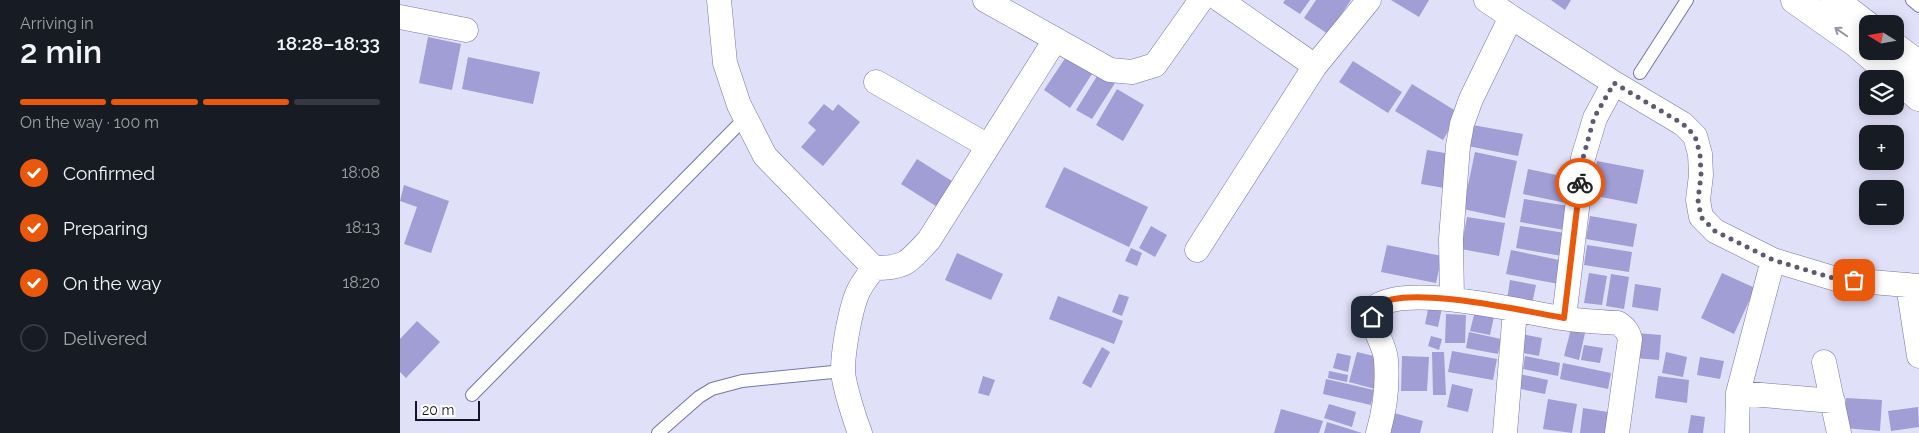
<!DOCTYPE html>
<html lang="en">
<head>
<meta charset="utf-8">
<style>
  :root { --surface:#171b24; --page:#242831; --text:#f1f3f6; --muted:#9ea1a6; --line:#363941; --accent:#ea580c }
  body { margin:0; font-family:Raleway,sans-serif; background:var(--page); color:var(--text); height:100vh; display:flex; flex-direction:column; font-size:19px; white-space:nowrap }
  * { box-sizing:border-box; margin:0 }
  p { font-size:16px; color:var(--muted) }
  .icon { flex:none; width:28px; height:28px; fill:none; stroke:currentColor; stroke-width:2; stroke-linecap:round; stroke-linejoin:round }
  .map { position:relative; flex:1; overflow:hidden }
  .panel { display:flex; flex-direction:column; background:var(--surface); width:400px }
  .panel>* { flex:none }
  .needle { width:32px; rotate:281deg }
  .fabs { position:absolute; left:1459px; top:15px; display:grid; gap:10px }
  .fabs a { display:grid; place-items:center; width:45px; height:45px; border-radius:10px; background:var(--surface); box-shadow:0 2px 12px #0003; font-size:25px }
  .scale { position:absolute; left:15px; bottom:12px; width:65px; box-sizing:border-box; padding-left:5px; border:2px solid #161329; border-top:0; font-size:14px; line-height:18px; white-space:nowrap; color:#161329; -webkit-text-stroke:4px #fff; paint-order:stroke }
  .pin { position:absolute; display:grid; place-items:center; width:42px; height:42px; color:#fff; margin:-21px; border-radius:10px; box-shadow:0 2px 8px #0006 }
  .courier { position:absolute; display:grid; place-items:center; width:50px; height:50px; margin:-25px; border:4px solid #ea580c; border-radius:50%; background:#fff; color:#222; box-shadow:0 1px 6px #0007 }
  .head em { font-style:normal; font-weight:600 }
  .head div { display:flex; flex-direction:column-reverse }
  .head { display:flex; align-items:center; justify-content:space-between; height:85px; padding:0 20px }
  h1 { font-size:32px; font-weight:600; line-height:38px }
  .bar { display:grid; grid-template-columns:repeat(4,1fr); gap:8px 5px; align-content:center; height:60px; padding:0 20px }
  .bar i { height:6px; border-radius:4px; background:var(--line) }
  .bar .active { background:var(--accent) }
  .bar p { grid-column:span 4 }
  ol { padding:0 20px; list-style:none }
  li { display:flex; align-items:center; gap:15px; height:55px }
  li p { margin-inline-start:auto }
  li .icon { padding:5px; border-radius:50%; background:var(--accent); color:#fff; stroke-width:4 }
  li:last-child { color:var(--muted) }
  li i { width:28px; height:28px; border:2px solid var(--line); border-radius:50% }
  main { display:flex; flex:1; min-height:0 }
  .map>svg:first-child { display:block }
  .building { fill:#a19dd5 }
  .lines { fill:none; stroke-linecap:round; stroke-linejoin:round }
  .service-casing { stroke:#7874ab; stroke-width:14 }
  .minor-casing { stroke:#7874ab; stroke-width:25 }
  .secondary-casing { stroke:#7874ab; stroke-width:29 }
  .service { stroke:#fff; stroke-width:12 }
  .minor { stroke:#fff; stroke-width:24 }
  .secondary { stroke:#fff; stroke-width:28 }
  .oneway { stroke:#96959f }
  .done { stroke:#5d5b72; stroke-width:5; stroke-dasharray:0 9 }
  .route { stroke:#ea580c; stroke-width:6 }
</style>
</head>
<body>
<main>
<section class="panel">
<div class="head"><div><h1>2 min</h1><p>Arriving in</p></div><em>18:28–18:33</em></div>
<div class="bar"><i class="active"></i><i class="active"></i><i class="active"></i><i></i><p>On the way · 100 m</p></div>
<ol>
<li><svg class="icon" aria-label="check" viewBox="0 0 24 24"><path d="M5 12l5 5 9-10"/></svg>Confirmed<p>18:08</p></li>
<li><svg class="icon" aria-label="check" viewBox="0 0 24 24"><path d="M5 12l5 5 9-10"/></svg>Preparing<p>18:13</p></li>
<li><svg class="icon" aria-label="check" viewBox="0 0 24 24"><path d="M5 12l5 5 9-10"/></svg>On the way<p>18:20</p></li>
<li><i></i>Delivered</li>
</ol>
</section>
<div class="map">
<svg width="1519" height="433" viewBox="0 0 1519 433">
  <rect width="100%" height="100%" fill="#e1e0f9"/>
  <!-- building -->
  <path class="building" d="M885 0H910L900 14 883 3Z
    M916 0H951L928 34 904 18Z
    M991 0H1029L1019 17Z
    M1151 0H1171L1165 10Z
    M28 37 61 44 52 90 19 83Z
    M668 54 694 71 670 108 644 90Z
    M68 57 140 72 133 104 62 89Z
    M953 61 1002 92 988 113 939 82Z
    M699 73 715 83 692 119 676 110Z
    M1012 84 1059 113 1043 140 995 111Z
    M717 89 744 105 723 141 696 125Z
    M424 104 433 111 438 104 460 122 423 166 401 147 416 130 408 123Z
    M1067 124 1123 134 1118 156 1063 145Z
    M1027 150 1057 155 1050 189 1021 184Z
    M1075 152 1117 161 1105 218 1063 209Z
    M517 159 555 183 539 208 501 184Z
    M1197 161 1244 170 1237 204 1191 195Z
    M664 167 748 207 729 247 645 207Z
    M1128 169 1171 178 1166 203 1123 194Z
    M4 185 49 201 31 253 4 244 17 207 0 201Z
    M1124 199 1168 206 1164 230 1120 222Z
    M1190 216 1237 224 1233 247 1186 239Z
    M1067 217 1105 223 1099 256 1061 249Z
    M751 226 767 235 755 257 739 248Z
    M1120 226 1165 233 1162 256 1116 248Z
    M987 245 1042 256 1036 283 981 272Z
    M1187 245 1232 252 1229 272 1184 265Z
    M731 248 742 253 737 266 725 261Z
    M1111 250 1164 261 1159 284 1106 274Z
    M557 253 603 274 591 300 545 280Z
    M1189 273 1207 276 1202 305 1184 303Z
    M1322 273 1355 288 1334 334 1301 318Z
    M1211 274 1229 277 1224 309 1206 306Z
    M1110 280 1136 285 1132 304 1107 300Z
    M1235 284 1261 288 1258 311 1232 307Z
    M719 294 729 297 722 316 712 312Z
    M658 296 723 321 714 344 649 319Z
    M1030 300 1043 303 1038 327 1025 324Z
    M1076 307 1095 312 1090 335 1070 331Z
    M1046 314 1066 315 1065 343H1045Z
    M17 321 40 342 6 378 0 372V339Z
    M1171 329 1185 333 1179 360 1164 356Z
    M1069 332 1101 339 1098 354 1066 348Z
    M1237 333 1261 335 1259 360 1235 358Z
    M1122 334 1142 338 1139 356 1118 352Z
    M1031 336 1042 339 1039 350 1028 346Z
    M1184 345 1203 348 1200 363 1181 360Z
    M702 347 710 352 691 388 682 383Z
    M1052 351 1097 359 1093 380 1048 372Z
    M957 352 982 358 975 389 949 382Z
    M1032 352H1044L1046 395H1033Z
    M1266 352 1287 357 1283 377 1262 373Z
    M937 353 951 356 948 372 933 368Z
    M1002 356 1029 357 1027 391H1001Z
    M1125 356 1160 363 1158 376 1123 369Z
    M1300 357 1324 361 1320 379 1297 375Z
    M1163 363 1211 373 1208 389 1160 379Z
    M929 371 948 375 947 382 928 378Z
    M1119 374 1148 380 1145 394 1116 388Z
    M583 376 595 380 589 396 578 393Z
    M1258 376 1289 380 1287 403 1255 398Z
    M926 379 974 390 971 405 923 394Z
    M1052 384 1073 389 1068 412 1047 407Z
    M1446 398 1482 400 1480 431 1444 428Z
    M1148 399 1177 404 1172 433 1143 429Z
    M929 404 956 412 952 427 924 418Z
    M1518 407 1519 427 1491 431 1488 411Z
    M1183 408 1214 413 1211 433H1180Z
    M881 409 923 421 919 433H874Z
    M994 413 1023 421 1020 433H988Z
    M1291 415 1305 417 1303 433H1288Z
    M927 422 962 433H924Z"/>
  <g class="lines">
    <!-- service casing -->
    <g class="service-casing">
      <path id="service" d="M1512 0 1519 6
        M1240 73 1287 0
        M72 395 345 118
        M258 433 299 397 312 389 342 381 443 371"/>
    </g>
    <!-- minor casing -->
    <g class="minor-casing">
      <path id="minor" d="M319 0 325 63 339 105 365 156 474 268C507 268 508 262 529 240L655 40
        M585 0 710 70 732 72 755 65 801 0
        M820 0 915 66 969 0
        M0 17 66 30
        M1111 17 1214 83 1195 118 1183 158 1164 318
        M476 82 588 146
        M1214 83 1283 124 1295 136 1300 154 1301 175 1298 200 1301 217 1315 231 1373 260 1436 279 1519 286
        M797 250 915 66
        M1508 285 1519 356
        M1052 299 1051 239 1058 146 1062 124 1071 99 1111 17 1086 0
        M1424 362 1439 433
        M1338 393 1433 401
        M460 433C455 420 443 383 443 370 443 350 450 312 457 294 461 284 468 276 474 268
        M978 433C985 409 988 385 986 360 985 342 969 328 974 308 1005 282 1121 312 1161 318 1180 321 1199 322 1218 323 1225 328 1228 331 1230 339L1217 433
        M1105 433 1115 310
        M1337 433 1338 393 1373 260"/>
    </g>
    <!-- secondary casing -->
    <g class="secondary-casing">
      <path id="secondary" d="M1395 0 1456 43 1519 97
        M1434 0 1468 26
        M1495 47 1519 65"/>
    </g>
    <!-- service -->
    <use href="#service" class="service"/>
    <!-- minor -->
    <use href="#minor" class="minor"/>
    <!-- secondary -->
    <use href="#secondary" class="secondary"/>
  </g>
  <!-- one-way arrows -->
  <defs><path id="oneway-shaft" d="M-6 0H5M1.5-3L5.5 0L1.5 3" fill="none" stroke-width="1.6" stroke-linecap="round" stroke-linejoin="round" transform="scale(1.25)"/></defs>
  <use class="oneway" href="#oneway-shaft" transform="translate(1441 32) rotate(-145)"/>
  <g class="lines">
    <!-- done -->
    <path class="done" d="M1180 183 1183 158 1194 118 1214 83 1283 124 1295 136 1300 154 1301 175 1298 200 1301 217 1315 231 1373 260 1436 279 1454 280"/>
    <!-- route -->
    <path class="route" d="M972 317C973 313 973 309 977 306 1003 283 1128 312 1164 318L1180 183"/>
  </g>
</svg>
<div class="fabs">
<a><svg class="needle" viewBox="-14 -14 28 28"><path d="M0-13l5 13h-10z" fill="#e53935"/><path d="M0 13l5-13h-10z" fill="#9ea1a6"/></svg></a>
<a><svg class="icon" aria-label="layers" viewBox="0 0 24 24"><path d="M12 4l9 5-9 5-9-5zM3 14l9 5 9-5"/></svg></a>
<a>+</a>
<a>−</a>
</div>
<div class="scale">20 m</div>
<div class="pin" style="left:1454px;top:280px;background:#ea580c"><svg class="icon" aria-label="bag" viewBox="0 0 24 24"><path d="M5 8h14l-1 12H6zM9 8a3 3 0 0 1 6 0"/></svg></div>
<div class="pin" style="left:972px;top:317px;background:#1f2937"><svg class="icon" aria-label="home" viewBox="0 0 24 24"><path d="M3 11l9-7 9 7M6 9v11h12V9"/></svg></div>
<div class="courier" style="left:1180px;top:183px"><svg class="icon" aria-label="bike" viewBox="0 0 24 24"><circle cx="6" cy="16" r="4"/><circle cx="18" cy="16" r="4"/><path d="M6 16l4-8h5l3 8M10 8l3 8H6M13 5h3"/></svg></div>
</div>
</main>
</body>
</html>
